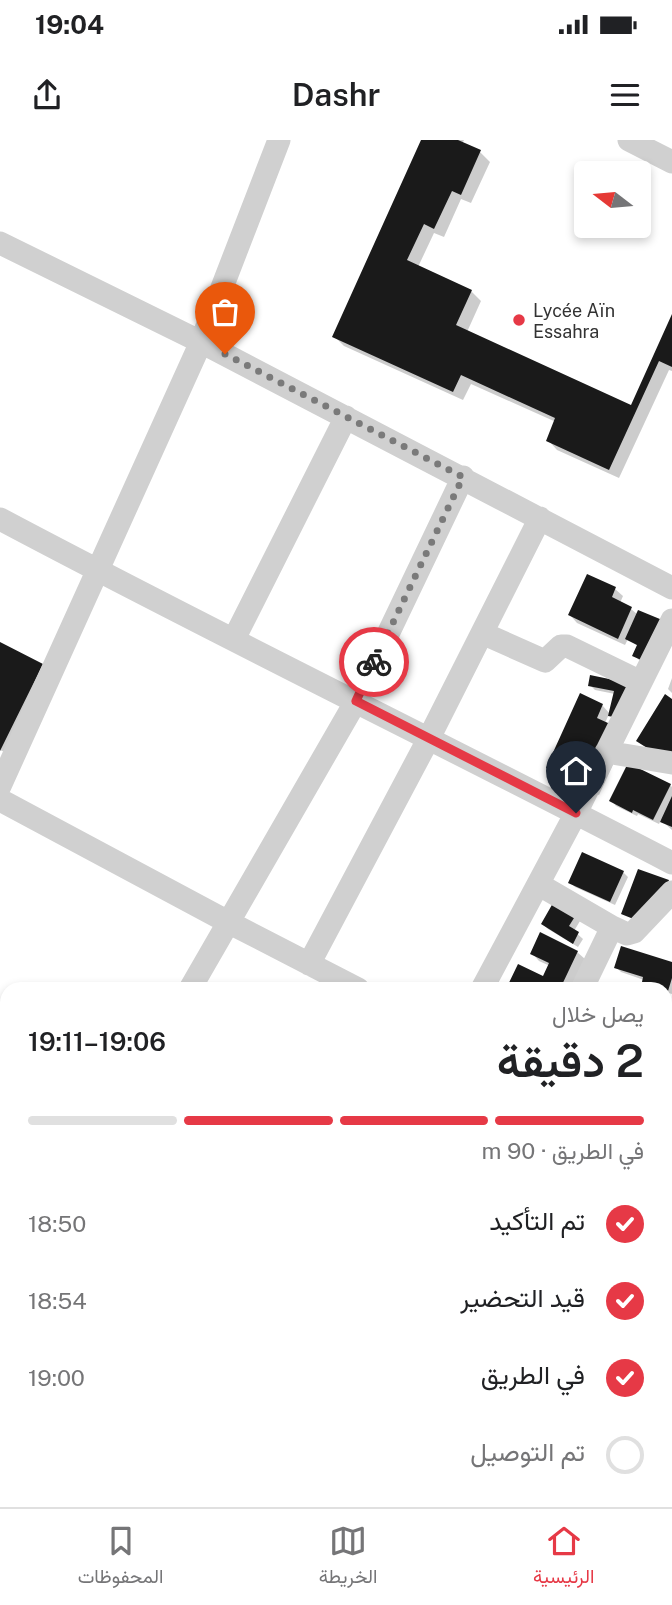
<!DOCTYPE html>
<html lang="ar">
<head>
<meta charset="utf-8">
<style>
  :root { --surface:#fff; --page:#f2f2f2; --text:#202124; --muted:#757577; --line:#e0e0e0; --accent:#e63946 }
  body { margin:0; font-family:"Public Sans",Vazirmatn,sans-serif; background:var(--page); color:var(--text); direction:rtl; height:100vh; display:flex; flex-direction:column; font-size:26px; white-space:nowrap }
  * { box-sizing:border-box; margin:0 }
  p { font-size:23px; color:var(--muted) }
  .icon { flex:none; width:38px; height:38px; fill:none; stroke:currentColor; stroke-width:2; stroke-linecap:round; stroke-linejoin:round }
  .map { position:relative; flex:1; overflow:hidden; direction:ltr }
  .side { position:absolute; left:0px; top:842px; width:672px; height:527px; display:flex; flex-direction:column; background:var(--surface); border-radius:21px 21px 0 0; box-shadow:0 4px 10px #0003; direction:rtl }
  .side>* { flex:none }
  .needle { width:46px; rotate:286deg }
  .fabs { position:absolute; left:574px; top:21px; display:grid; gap:14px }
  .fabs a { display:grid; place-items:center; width:77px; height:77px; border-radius:7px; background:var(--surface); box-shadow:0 4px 10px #0003; font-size:35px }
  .pin { position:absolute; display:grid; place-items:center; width:60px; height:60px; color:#fff; margin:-72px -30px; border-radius:50% 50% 50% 0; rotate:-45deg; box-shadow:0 0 7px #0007 }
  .pin .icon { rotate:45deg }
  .courier { position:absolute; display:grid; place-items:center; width:70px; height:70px; margin:-35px; border:5px solid #e63946; border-radius:50%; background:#fff; color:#222; box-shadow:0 2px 9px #0007 }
  .overview em { font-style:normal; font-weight:600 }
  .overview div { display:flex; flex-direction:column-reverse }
  .overview { display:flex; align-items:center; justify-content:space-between; height:119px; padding:0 28px }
  h1 { font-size:46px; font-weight:600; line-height:52px }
  .bar { display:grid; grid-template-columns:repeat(4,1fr); gap:10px 7px; align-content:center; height:84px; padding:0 28px }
  .bar i { height:9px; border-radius:5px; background:var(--line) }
  .bar .active { background:var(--accent) }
  .bar p { grid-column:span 4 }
  ol { padding:0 28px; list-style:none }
  li { display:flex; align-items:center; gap:21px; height:77px }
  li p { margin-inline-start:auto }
  li .icon { padding:7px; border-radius:50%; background:var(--accent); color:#fff; stroke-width:4 }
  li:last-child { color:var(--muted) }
  li i { width:38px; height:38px; border:4px solid var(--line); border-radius:50% }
  .status { display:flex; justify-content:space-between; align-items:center; height:49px; padding:0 35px; background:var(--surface); direction:ltr }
  .status svg { height:19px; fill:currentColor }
  header { display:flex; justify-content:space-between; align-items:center; height:91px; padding:0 28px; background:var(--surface); font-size:32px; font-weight:600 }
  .tab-bar { display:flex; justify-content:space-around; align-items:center; height:98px; border-top:2px solid var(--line); background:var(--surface); font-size:19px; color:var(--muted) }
  .tab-bar a { display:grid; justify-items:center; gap:4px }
  .tab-bar .active { color:var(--accent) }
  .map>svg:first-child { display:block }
  .shadow { fill:#0003 }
  .building { fill:#1a1a1a }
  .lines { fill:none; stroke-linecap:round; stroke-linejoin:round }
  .minor { stroke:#d0d0d0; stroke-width:23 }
  .highway { stroke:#9a9a9a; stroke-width:33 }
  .done { stroke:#7a7a7a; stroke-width:7; stroke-dasharray:0 12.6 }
  .route { stroke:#e63946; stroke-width:9 }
  .poi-dot { fill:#e63946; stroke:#fff; stroke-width:2.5 }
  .labels { text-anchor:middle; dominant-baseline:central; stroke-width:7; stroke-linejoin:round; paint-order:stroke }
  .poi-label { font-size:18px; fill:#333; stroke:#fff; text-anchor:start }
</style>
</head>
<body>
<div class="status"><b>19:04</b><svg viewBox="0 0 49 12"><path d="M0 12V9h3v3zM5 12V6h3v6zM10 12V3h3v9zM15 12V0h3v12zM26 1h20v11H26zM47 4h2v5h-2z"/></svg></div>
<header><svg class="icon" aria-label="menu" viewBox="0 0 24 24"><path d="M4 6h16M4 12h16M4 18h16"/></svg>Dashr<svg class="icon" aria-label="share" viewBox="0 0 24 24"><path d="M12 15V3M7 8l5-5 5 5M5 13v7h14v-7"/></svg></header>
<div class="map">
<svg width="672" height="1367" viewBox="0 0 672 1367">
  <rect width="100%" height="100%" fill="#fff"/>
  <!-- shadow -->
  <path class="shadow" d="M423 0H464L462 4 480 12 490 22 471 63 461 59 444 97 434 93 418 127 471 151 481 161 467 192 632 267 672 178V231L669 230 619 338 557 310 548 300 556 282 471 244 463 260 344 206 334 196Z
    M588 436 615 449 623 456 620 463 631 469 672 503 660 529 639 520 634 515 638 506 628 499 625 505 577 483 570 475Z
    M0 504 42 525 9 614 0 610Z
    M592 537 632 546 637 551 630 583 615 580 609 574 605 583 618 590 626 597 599 655 556 635 548 627 581 556 602 565 610 574 615 554 595 550 590 545Z
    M672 538V553L668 549Z
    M670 645 672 647V690L661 680 659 684 638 674 637 676 616 666 612 661Z
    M623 732 628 737 615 765 575 747 570 742Z
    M583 776 574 791 583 799 578 807 548 789 543 784Z
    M577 812 585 819 570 849H508L543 839 550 826 539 821 532 813Z
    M672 824V854L665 852V849H655L648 847 644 842V840L621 832 616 827Z
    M665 1207 672 1211V1263L665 1260Z"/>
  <!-- building -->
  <path class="building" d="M421 0H458L481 10 461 55 452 51 434 89 424 84 407 120 472 150 456 185 631 265 672 174V227L659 221 609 330 546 301 555 278 461 235 453 252 332 197Z
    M587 434 616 447 612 457 632 467 618 499 568 475Z
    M638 470 672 484 655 526 632 516 637 505 625 499Z
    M0 502 43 524 0 611Z
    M590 535 633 544 625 579 608 576 614 551 588 546Z
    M580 553 603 564 597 578 619 588 592 648 546 628Z
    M665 554 672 559V615L668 621 636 601Z
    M628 623 671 644 653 680 633 670 632 673 609 661Z
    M672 656V687L660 682Z
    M582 712 624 731 610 762 568 743Z
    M638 729 669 740 651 786 621 774Z
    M557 756 579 770 569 786 579 792 573 804 541 784Z
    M540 792 578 811 560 849H506L518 824 543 836 549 823 530 814Z
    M621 806 672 822V838L668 851 642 842 643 837 614 828Z
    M665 1032 672 1036V1090L665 1087Z
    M665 1128 672 1131V1179L665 1175Z
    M665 1205 672 1209V1256L671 1259 665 1256Z"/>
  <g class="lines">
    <!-- minor -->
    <path class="minor" d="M629 0 672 22
      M0 103 201 202 672 448
      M0 379C222 497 449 607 672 723
      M482 493 545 521 561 506H567L641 542
      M234 499 346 277
      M606 612 672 623
      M0 646 201 202 279 0
      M0 660 228 782 358 849
      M538 744 612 787 627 794 634 792 672 752
      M309 824 429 598 540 378
      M190 849 356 561 463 337
      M482 849 576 673 672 480
      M582 849 612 787
      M0 875 7 878
      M665 1006 672 1010
      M665 1298 672 1302
      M389 1362 392 1367"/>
    <!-- highway -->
    <path class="highway" d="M0 1078 7 1081
      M0 1116 7 1120
      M457 1362 466 1367
      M517 1362 525 1367"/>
  </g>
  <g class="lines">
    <!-- done -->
    <path class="done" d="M225 214 463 337 374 522"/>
    <!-- route -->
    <path class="route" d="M374 522 356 561 576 673"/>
  </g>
  <!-- markers -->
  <circle class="poi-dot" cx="519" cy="180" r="7"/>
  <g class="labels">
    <!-- poi labels -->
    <g class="poi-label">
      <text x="533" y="170">Lycée Aïn<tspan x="533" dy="21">Essahra</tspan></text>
    </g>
  </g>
</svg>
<div class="fabs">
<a><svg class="needle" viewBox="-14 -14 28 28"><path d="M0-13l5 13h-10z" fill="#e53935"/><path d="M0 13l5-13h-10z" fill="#757577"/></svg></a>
</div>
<div class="pin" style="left:225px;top:214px;background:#ea580c"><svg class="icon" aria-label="bag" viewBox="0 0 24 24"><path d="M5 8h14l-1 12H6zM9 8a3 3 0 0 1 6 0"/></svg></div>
<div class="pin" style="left:576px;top:673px;background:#1f2937"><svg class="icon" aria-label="home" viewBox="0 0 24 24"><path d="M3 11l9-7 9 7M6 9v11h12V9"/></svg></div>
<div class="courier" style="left:374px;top:522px"><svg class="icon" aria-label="bike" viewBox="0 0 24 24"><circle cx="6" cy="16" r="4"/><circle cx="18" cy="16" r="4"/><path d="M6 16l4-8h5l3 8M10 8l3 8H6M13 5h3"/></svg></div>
<section class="side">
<div class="overview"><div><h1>2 دقيقة</h1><p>يصل خلال</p></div><em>19:06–19:11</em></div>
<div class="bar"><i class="active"></i><i class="active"></i><i class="active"></i><i></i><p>في الطريق · 90 m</p></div>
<ol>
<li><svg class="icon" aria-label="check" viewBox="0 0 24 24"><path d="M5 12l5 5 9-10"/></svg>تم التأكيد<p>18:50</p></li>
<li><svg class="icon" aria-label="check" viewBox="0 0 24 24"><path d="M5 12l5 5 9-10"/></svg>قيد التحضير<p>18:54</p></li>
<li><svg class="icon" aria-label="check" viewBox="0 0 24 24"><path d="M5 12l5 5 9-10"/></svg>في الطريق<p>19:00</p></li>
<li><i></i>تم التوصيل</li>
</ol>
</section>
</div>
<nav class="tab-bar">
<a class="active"><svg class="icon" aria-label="home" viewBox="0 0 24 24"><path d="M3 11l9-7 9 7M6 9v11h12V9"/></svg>الرئيسية</a>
<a><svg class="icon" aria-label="map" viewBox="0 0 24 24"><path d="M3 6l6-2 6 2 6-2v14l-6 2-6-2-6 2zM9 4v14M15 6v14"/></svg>الخريطة</a>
<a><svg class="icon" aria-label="saved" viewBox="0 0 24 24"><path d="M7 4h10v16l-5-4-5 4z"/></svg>المحفوظات</a>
</nav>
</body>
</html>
